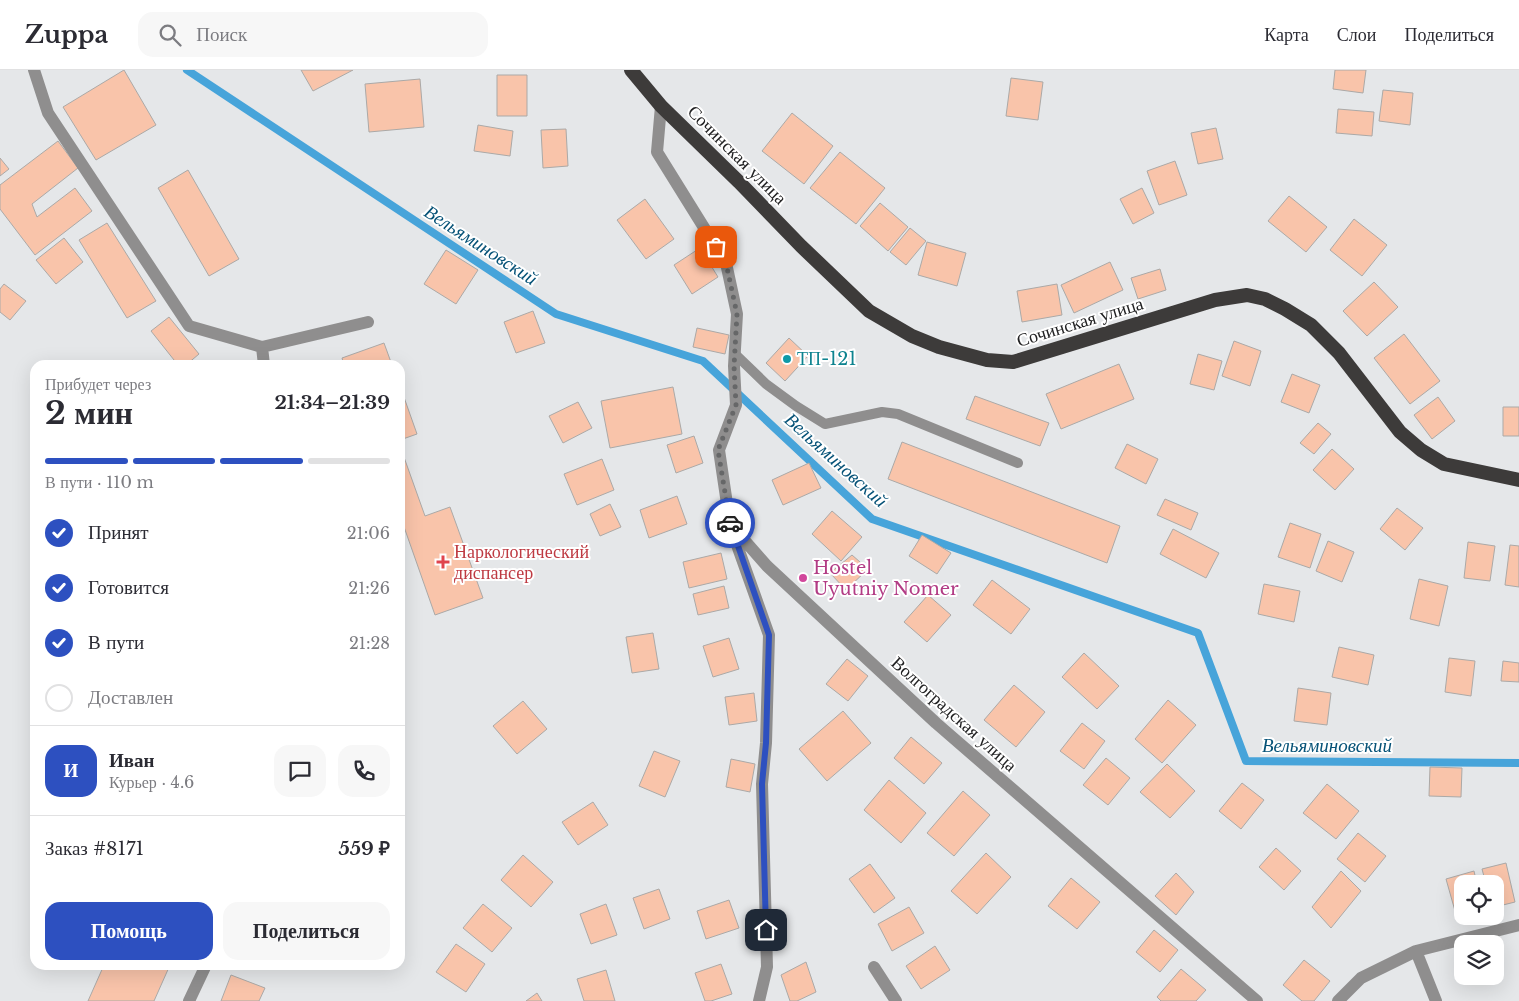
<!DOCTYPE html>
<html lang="ru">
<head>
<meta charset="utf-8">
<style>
  :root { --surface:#fff; --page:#f7f7f7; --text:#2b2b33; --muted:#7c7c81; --line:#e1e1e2; --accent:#2d50c0 }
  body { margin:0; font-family:"Libre Baskerville",serif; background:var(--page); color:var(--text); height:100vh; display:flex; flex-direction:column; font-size:19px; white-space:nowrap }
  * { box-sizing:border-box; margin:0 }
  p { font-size:16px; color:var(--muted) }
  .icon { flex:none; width:28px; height:28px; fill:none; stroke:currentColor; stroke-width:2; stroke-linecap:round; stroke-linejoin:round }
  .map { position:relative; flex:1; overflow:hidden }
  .details { position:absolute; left:30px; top:290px; width:375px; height:610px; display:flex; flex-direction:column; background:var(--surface); border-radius:15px; box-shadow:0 5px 20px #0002 }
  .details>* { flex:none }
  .controls { position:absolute; left:1454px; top:805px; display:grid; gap:10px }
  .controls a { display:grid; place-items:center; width:50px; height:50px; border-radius:10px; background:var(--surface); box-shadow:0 5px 20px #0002; font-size:25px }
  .pin { position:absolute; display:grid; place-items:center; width:42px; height:42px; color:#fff; margin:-21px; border-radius:10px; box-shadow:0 2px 8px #0006 }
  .courier { position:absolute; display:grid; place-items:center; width:50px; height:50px; margin:-25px; border:4px solid #2d50c0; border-radius:50%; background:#fff; color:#222; box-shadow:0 1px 6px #0007 }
  .headline em { font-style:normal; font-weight:700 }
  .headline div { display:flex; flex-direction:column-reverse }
  .headline { display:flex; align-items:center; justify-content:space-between; height:85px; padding:0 15px }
  h1 { font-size:32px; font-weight:700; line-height:38px }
  .bar { display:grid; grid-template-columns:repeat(4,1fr); gap:8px 5px; align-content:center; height:60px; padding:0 15px }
  .bar i { height:6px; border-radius:4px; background:var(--line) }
  .bar .on { background:var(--accent) }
  .bar p { grid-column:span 4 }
  .line { display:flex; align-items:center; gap:12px; padding:0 15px; border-top:1px solid var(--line) }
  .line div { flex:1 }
  .round { display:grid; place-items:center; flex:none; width:52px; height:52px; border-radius:15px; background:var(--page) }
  ol { padding:0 15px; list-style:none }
  li { display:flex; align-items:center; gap:15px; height:55px }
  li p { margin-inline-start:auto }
  li .icon { padding:5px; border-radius:50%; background:var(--accent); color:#fff; stroke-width:4 }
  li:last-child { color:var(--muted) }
  li i { width:28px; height:28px; border:2px solid var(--line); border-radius:50% }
  .action { display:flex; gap:10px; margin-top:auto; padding:10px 15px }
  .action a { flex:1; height:58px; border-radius:15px; background:var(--accent); color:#fff; font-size:20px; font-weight:700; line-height:58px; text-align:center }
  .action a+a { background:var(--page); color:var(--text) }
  header { display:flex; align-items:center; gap:30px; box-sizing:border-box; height:70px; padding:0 25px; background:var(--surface); border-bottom:1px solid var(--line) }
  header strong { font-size:24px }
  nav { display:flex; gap:28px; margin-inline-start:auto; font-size:18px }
  .search { width:350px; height:45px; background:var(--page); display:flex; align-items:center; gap:12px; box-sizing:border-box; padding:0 18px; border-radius:15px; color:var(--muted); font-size:19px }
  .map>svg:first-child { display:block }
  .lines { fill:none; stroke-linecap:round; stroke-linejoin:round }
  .stream { stroke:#47a4da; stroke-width:8 }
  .building { fill:#f9c4aa; stroke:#aba9a7 }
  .service { stroke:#8f8e8e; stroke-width:10 }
  .minor { stroke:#8f8e8e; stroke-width:12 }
  .trunk { stroke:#3d3b3a; stroke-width:14 }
  .done { stroke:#666768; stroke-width:5; stroke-dasharray:0 9 }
  .route { stroke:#2d50c0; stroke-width:6 }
  .culture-dot { fill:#0f9aa8; stroke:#fff; stroke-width:2 }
  .health-dot { fill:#e0444e; stroke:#fff; stroke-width:2 }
  .hotel-dot { fill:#d1479c; stroke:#fff; stroke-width:2 }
  .labels { text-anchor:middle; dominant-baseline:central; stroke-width:4; stroke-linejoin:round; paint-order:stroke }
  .street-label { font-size:18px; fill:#222223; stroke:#fff }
  .culture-label { font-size:18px; fill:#0d838f; stroke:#fff; text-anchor:start }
  .health-label { font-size:18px; fill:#be3a42; stroke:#fff; text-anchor:start }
  .hotel-label { font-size:18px; fill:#b23c85; stroke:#fff; text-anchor:start }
  .water-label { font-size:19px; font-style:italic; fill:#065277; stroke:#fff }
</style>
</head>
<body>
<header>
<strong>Zuppa</strong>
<div class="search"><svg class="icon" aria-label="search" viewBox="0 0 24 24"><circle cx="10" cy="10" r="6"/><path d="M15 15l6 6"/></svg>Поиск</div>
<nav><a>Карта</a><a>Слои</a><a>Поделиться</a></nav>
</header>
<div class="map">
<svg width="1519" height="931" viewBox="0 0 1519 931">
  <rect width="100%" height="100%" fill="#e5e7e9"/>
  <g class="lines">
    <!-- stream -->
    <path class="stream" d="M187 0 556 244 703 291 872 449 1198 563 1246 691 1519 693"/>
  </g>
  <!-- building -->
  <path class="building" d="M124 0 156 55 96 90 63 37Z
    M301 0H353L313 21Z
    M1335 0H1366L1363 23 1333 19Z
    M497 5H527V46H497Z
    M1011 8 1043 12 1038 50 1006 46Z
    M420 9 424 57 369 62 365 14Z
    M1383 20 1413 23 1410 55 1379 51Z
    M1338 39 1374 42 1372 66 1336 63Z
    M792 43 833 76 804 114 762 81Z
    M478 55 513 61 510 86 474 81Z
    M1216 58 1223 89 1198 94 1191 63Z
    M566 59 568 96 543 98 541 60Z
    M58 71 78 98 32 134 37 147 75 118 92 141 35 185 0 139V115Z
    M840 82 885 118 856 154 810 118Z
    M0 88 9 99 0 106Z
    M1175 91 1187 125 1159 135 1147 101Z
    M188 100 239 189 209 206 158 118Z
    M1142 118 1154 143 1133 154 1120 129Z
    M1289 126 1327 157 1306 182 1268 151Z
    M645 129 674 169 646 189 617 150Z
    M880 133 908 157 888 181 860 156Z
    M1354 149 1387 175 1362 206 1330 180Z
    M107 153 156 231 127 248 79 170Z
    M910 158 926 171 906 195 890 182Z
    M64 168 83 192 56 214 36 190Z
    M927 172 966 183 957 216 918 205Z
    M700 178 718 207 692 224 674 195Z
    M446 180 478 200 456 234 424 214Z
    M1110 192 1123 220 1074 243 1061 215Z
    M1160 199 1166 220 1138 229 1131 208Z
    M1374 212 1398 237 1367 266 1343 241Z
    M4 214 26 231 10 250 0 242V219Z
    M1057 214 1062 245 1022 252 1017 221Z
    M533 241 545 273 516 283 504 252Z
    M169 247 199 284 186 295H178L151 261Z
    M697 258 729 265 725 284 693 277Z
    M1404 264 1440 311 1410 334 1374 288Z
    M789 268 808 286 785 311 766 293Z
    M1234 271 1261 281 1250 316 1222 306Z
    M384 273 392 295H344L342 288Z
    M1198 284 1222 291 1214 320 1190 314Z
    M1119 294 1134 329 1061 359 1046 324Z
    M1292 304 1320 315 1309 343 1281 332Z
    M400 316 417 364 400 370Z
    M673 317 682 364 610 378 601 331Z
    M975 326 1049 353 1040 376 966 349Z
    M1438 327 1455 351 1432 369 1414 345Z
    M578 332 592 358 563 373 549 346Z
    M1503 337H1519V366H1503Z
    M1318 353 1331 364 1314 384 1300 373Z
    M694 366 703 393 676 403 667 375Z
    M902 372 1120 456 1107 493 888 409Z
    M1127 374 1158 389 1146 414 1115 398Z
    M400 376 425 446 450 437 483 528 435 545 403 454 400 455Z
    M1332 379 1354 399 1335 420 1313 400Z
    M602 389 614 420 577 435 564 404Z
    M809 393 821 418 783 435 772 410Z
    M677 426 687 454 649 468 640 440Z
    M1165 429 1198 443 1191 460 1157 445Z
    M610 434 621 457 600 466 590 444Z
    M1397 438 1423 458 1405 480 1380 459Z
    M832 441 862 467 841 491 812 464Z
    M1290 453 1321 464 1310 498 1278 487Z
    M1173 459 1219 483 1206 508 1160 484Z
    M922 465 951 483 937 504 909 486Z
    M1328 471 1354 482 1342 512 1316 501Z
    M1468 472 1495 476 1490 511 1464 508Z
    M1510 475 1519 476V517L1505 515Z
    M721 483 727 509 689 518 683 492Z
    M852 485 868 499 846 520 830 503Z
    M1419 509 1448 516 1439 556 1410 549Z
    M992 510 1030 539 1011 564 973 535Z
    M1264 514 1300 521 1294 552 1258 544Z
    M724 516 729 538 698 545 693 524Z
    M928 525 951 545 927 572 904 552Z
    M653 563 659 599 632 603 626 567Z
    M729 568 739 599 713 607 703 576Z
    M1339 577 1374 585 1368 615 1332 607Z
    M1084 583 1119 616 1097 639 1062 607Z
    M1449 588 1475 591 1471 626 1445 622Z
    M847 589 868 606 848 631 826 614Z
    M1503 591 1519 593V612L1501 611Z
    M1014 615 1045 642 1016 677 984 650Z
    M1298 618 1331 623 1327 655 1294 651Z
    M754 623 757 651 729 655 725 627Z
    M1168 630 1196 655 1162 693 1135 669Z
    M523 631 547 659 517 684 493 656Z
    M843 641 871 673 827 711 799 679Z
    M1082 653 1105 671 1084 699 1060 681Z
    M911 667 942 693 924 714 894 688Z
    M654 681 680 691 665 727 639 716Z
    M1106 688 1130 708 1108 735 1083 715Z
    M731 689 755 694 750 722 726 717Z
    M1167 694 1195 721 1170 748 1140 722Z
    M1430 697 1462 698 1461 727 1429 726Z
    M889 710 926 743 901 773 864 740Z
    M1242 713 1264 730 1241 759 1219 741Z
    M1327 714 1359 741 1336 769 1303 743Z
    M963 721 990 745 954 786 927 763Z
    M593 732 608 755 578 775 562 752Z
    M1358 763 1386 786 1365 812 1337 789Z
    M1276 778 1301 801 1284 820 1259 797Z
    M986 783 1011 807 977 844 951 821Z
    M523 785 553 812 531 837 501 810Z
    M1506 793 1515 832 1495 837V814H1486L1482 799Z
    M870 794 895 828 874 843 849 809Z
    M1341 801 1361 821 1331 858 1312 837Z
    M1474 801 1477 814H1462V846L1457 848 1446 809Z
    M1176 803 1194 822 1176 845 1155 826Z
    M1071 808 1100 832 1077 859 1048 836Z
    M659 819 670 849 644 859 633 828Z
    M729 830 739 858 706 869 697 841Z
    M483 834 512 858 492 882 463 858Z
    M606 834 617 865 591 874 580 844Z
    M909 837 924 863 892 881 878 854Z
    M1154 860 1178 880 1160 902 1136 882Z
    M456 874 485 894 466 922 436 902Z
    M935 876 950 900 921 919 906 896Z
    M1304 890 1330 911 1314 931H1302L1283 915Z
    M806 892 816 922 797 931H790L781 905Z
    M721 894 732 924 711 931H705L695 903Z
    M104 895H170L154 931H88Z
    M1181 899 1206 920 1196 931H1161L1157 927Z
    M606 900 615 931H584L577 909Z
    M231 905 265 918 259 931H221Z
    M537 923 542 931H526Z"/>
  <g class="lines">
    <!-- service -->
    <path class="service" d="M735 284 766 314 796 336 825 354 882 342 898 344 1018 393"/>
    <!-- minor -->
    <path class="minor" d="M34 0 48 43 189 256 262 277 368 252
      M661 36 657 82 726 193 737 244 734 296 736 335 719 380 730 454 767 496 936 653 1257 931
      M262 277 264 295
      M732 461 769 565 766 673 762 714 767 897 759 931
      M1416 881 1436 931
      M874 897 896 931
      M189 931 206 895
      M1338 931 1361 908 1416 881 1519 855"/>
    <!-- trunk -->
    <path class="trunk" d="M631 0 661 36 739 112 801 176 869 241 912 266 939 277 987 290 1013 292 1215 230 1247 225 1265 229 1285 239 1311 255 1339 283 1400 362 1421 380 1444 394 1519 410"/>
  </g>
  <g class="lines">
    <!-- done -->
    <path class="done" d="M716 177 726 193 737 244 734 296 736 335 718 380 730 453"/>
    <!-- route -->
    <path class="route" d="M730 453 769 565 766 673 762 714 766 860"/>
  </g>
  <!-- markers -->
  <circle class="culture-dot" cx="787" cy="289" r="5"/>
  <path class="health-dot" d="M440.5 484.5h5v5h5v5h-5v5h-5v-5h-5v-5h5z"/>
  <circle class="hotel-dot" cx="803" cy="508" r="5"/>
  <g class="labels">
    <!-- street labels -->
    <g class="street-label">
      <text transform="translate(737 85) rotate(45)">Сочинская улица</text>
      <text transform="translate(1080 252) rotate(-17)">Сочинская улица</text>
      <text transform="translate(954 644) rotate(42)">Волгоградская улица</text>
    </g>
    <!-- culture labels -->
    <g class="culture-label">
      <text x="797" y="289">ТП-121</text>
    </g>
    <!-- health labels -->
    <g class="health-label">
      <text x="454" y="482">Наркологический<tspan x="454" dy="21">диспансер</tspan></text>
    </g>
    <!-- hotel labels -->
    <g class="hotel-label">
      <text x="813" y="498">Hostel<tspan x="813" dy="21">Uyutniy Nomer</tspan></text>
    </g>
    <!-- water labels -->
    <g class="water-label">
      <text transform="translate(481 175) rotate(33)">Вельяминовский</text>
      <text transform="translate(836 390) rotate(42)">Вельяминовский</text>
      <text x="1327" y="675">Вельяминовский</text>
    </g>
  </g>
</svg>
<div class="controls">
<a><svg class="icon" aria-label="locate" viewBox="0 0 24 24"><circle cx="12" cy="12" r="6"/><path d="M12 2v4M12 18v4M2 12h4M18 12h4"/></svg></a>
<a><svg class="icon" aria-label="layers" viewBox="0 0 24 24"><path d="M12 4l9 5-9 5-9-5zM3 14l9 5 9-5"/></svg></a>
</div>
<div class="pin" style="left:716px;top:177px;background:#ea580c"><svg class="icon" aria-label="bag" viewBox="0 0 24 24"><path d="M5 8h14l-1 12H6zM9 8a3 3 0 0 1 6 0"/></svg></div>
<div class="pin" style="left:766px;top:860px;background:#1f2937"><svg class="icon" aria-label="home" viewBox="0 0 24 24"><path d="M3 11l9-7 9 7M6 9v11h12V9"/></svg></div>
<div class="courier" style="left:730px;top:453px"><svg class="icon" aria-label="car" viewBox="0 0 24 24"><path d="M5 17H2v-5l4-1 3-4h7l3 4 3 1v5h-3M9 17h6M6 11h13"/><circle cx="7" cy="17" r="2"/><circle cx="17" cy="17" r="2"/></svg></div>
<section class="details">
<div class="headline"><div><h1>2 мин</h1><p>Прибудет через</p></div><em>21:34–21:39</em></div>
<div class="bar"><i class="on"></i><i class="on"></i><i class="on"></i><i></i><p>В пути · 110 m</p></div>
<ol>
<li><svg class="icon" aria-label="check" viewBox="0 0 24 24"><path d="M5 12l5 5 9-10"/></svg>Принят<p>21:06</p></li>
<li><svg class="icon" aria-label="check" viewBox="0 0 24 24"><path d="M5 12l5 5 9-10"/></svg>Готовится<p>21:26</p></li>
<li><svg class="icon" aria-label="check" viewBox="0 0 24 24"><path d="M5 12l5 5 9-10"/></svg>В пути<p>21:28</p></li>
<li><i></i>Доставлен</li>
</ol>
<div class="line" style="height:90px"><b class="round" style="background:var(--accent);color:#fff">И</b><div><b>Иван</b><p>Курьер · 4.6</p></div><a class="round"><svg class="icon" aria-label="chat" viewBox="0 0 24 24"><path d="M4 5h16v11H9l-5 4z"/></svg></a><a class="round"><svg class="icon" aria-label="phone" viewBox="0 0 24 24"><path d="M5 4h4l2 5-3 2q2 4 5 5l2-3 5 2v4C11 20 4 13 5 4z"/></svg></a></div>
<div class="line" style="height:65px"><div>Заказ #8171</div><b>559 ₽</b></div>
<div class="action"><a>Помощь</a><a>Поделиться</a></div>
</section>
</div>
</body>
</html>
